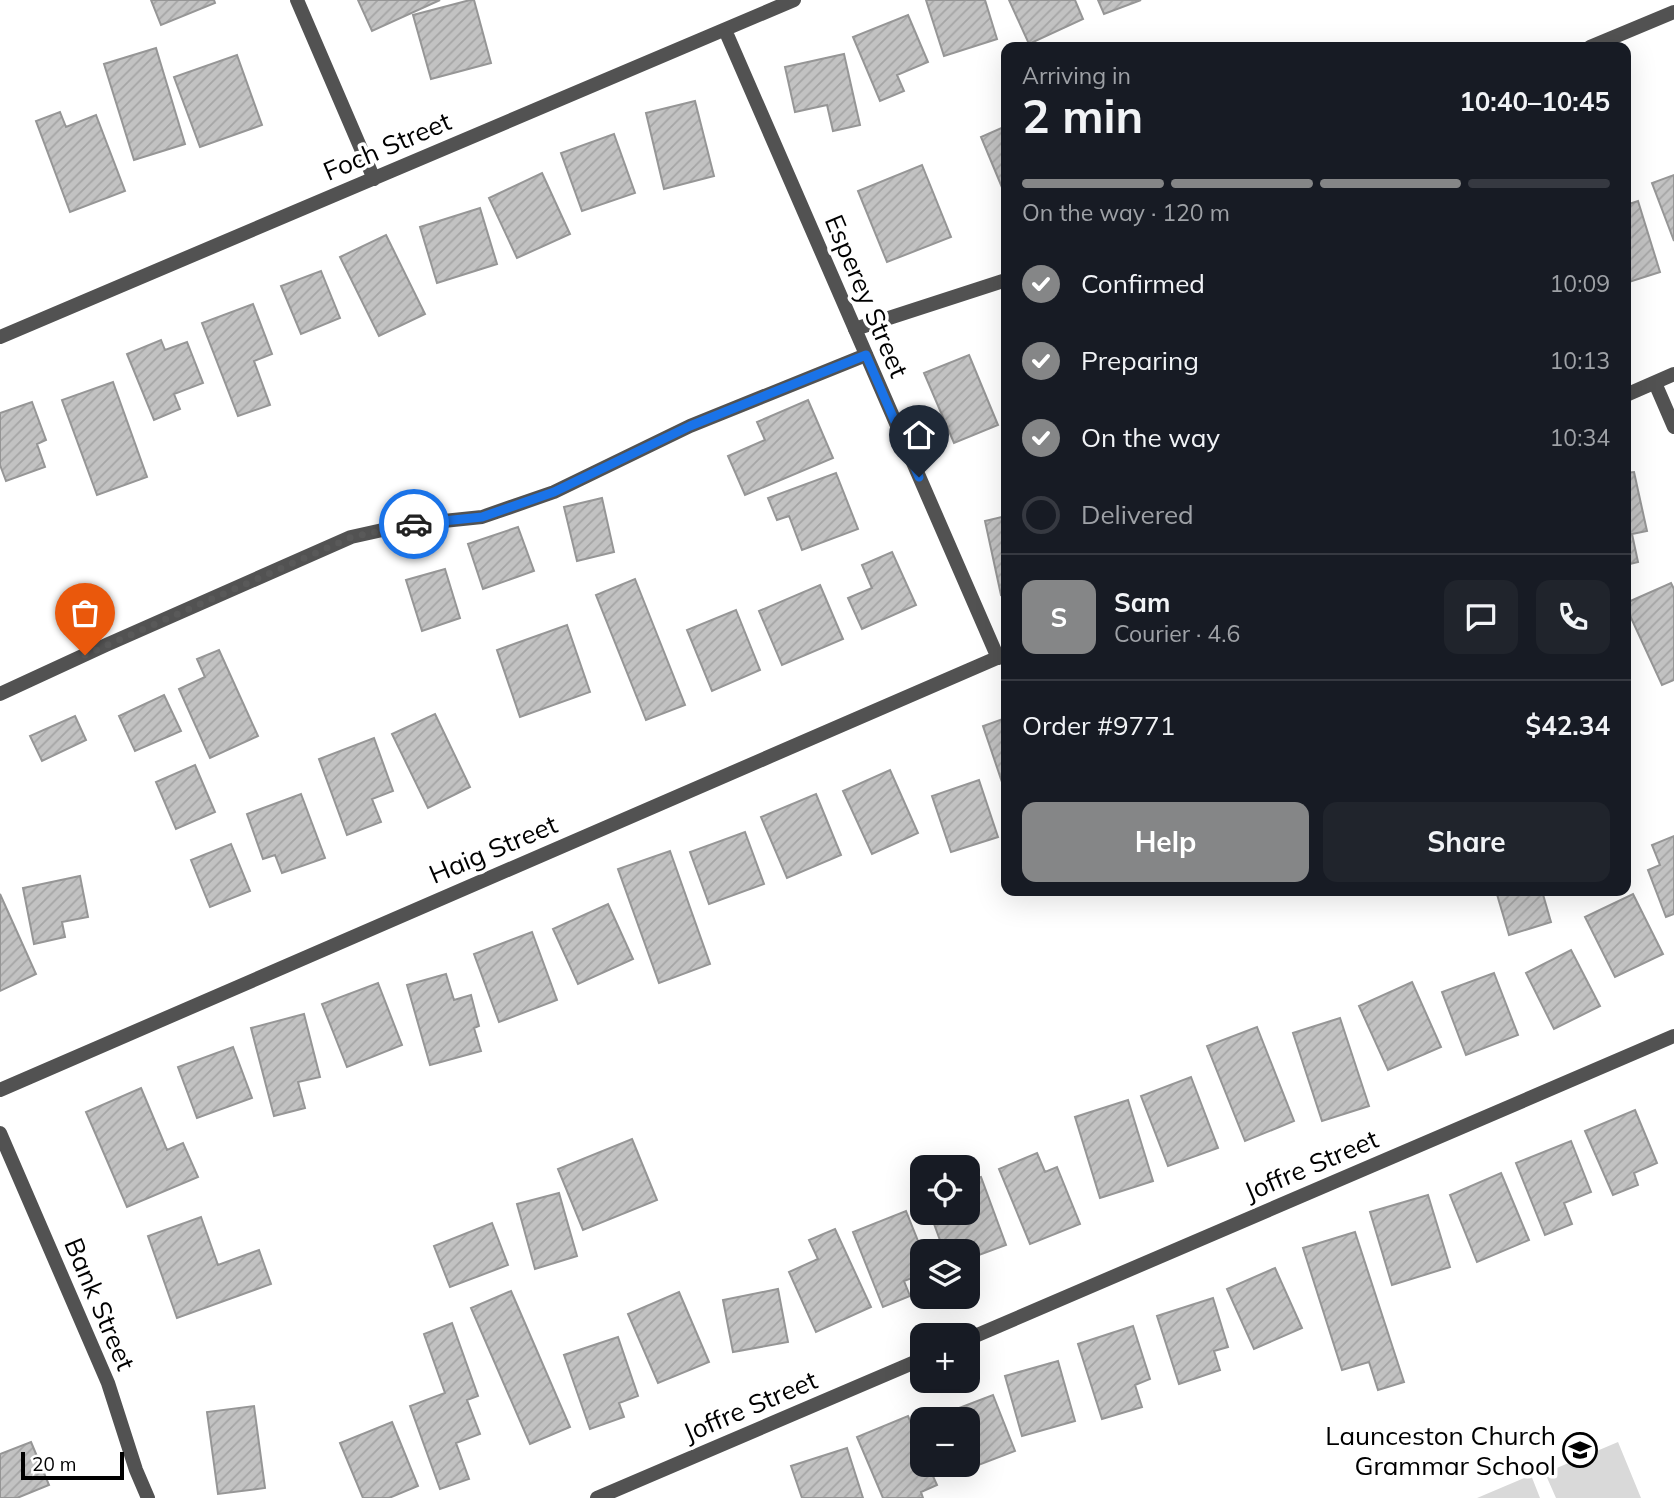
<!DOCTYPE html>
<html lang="en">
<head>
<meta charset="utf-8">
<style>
  :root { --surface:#171b24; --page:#20242c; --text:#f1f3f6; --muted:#9ea1a6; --line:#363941; --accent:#858687 }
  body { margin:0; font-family:Mulish,sans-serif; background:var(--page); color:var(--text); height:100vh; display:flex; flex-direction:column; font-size:26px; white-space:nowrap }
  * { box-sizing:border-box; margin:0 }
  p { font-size:23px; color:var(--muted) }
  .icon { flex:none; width:38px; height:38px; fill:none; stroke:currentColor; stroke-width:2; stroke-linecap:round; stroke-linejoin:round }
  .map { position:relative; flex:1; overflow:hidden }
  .details { position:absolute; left:1001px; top:42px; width:630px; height:854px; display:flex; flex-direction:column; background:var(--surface); border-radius:14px; box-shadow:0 7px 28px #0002 }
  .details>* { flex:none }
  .buttons { position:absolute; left:910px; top:1155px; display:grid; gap:14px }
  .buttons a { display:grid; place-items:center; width:70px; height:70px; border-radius:14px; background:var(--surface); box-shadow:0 7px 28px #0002; font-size:35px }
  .scale { position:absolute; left:21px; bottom:18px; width:103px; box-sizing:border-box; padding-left:7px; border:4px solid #000; border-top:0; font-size:19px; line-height:24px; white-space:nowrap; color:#000; -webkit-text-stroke:5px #fff; paint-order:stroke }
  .pin { position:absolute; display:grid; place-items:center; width:60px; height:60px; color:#fff; margin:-72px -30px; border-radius:50% 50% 50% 0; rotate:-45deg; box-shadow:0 0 7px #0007 }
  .pin .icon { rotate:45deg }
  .courier { position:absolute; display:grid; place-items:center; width:70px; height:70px; margin:-35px; border:5px solid #1a73e8; border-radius:50%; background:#fff; color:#222; box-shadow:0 2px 9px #0007 }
  .overview em { font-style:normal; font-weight:700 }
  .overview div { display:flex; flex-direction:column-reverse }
  .overview { display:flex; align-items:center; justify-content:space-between; height:119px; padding:0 21px }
  h1 { font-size:46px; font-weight:700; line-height:52px }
  .bar { display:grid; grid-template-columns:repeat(4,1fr); gap:10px 7px; align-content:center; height:84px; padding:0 21px }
  .bar i { height:9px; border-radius:5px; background:var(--line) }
  .bar .selected { background:var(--accent) }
  .bar p { grid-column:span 4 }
  .line { display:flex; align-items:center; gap:18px; padding:0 21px; border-top:2px solid var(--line) }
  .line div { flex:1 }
  .round { display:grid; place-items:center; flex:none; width:74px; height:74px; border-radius:14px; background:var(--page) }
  ol { padding:0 21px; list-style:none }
  li { display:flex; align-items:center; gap:21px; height:77px }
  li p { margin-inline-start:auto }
  li .icon { padding:7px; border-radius:50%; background:var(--accent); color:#fff; stroke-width:4 }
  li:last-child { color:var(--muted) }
  li i { width:38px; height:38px; border:4px solid var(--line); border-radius:50% }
  .button { display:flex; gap:14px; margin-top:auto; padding:14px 21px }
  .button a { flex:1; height:80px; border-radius:14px; background:var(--accent); color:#fff; font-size:28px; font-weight:700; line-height:80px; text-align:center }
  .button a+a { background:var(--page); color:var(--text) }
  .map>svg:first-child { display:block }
  .green { fill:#d9d9d9 }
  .building { fill:url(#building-hatch); stroke:#969696; stroke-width:2 }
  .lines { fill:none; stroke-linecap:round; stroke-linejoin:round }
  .lane { stroke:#525252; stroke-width:14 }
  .street { stroke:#525252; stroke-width:14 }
  .done { stroke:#595959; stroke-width:7; stroke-dasharray:0 12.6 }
  .route { stroke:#1a73e8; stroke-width:9 }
  .labels { text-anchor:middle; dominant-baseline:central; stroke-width:7; stroke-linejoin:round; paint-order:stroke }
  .street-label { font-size:26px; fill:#000; stroke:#fff }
  .poi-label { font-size:26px; fill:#000; stroke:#fff; text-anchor:end }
</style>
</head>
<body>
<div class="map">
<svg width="1674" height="1498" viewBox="0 0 1674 1498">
  <defs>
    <pattern id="building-hatch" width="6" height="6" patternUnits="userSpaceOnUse" patternTransform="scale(1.75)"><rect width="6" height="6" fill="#c2c2c2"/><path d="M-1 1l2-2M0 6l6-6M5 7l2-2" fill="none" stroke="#a5a5a5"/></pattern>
  </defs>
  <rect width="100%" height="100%" fill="#fff"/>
  <!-- green -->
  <path class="green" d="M1618 1442 1641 1498H1556L1545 1473Z
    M1531 1475 1540 1498H1477Z"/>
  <!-- building -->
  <path class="building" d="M151 0H214L215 3 161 25Z
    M358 0H440L372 31Z
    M470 0H474L491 63 431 79 413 15Z
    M926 0H985L997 39 944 56Z
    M1009 0H1075L1083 19 1029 44Z
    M1098 0H1141L1104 14Z
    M908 15 928 62 897 75 904 91 880 101 853 37Z
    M156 48 185 144 134 160 104 64Z
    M844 54 860 125 833 131 827 105 795 112 785 67Z
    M237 55 262 125 200 147 174 77Z
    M695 101 714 176 664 189 646 113Z
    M60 112 66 127 96 115 125 191 70 212 36 121Z
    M1006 126V197L981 137Z
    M614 134 635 193 582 211 561 153Z
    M922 165 951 237 887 262 858 191Z
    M542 173 570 234 517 258 489 198Z
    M1674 175V241L1652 183Z
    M1638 201 1660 272 1626 283V205Z
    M480 208 497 264 437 283 420 227Z
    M386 235 425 314 379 336 340 257Z
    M321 271 340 318 301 334 281 286Z
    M253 304 272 354 254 361 270 405 238 416 202 323Z
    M161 340 165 350 187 342 203 383 174 394 180 409 154 420 127 354Z
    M969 355 998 425 954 443 924 373Z
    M113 382 147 477 97 495 62 400Z
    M808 400 833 458 745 495 728 456 765 440 757 422Z
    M32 402 46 440 37 444 45 467 6 481 0 465V413Z
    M1634 472 1647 531 1632 534 1638 562 1626 565V473Z
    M836 473 858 529 802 550 789 516 777 520 768 498Z
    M602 498 614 552 577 561 564 507Z
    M1006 516V594L1001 595 985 521Z
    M518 527 534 571 483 589 468 544Z
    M892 552 916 605 862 629 848 598 872 588 862 565Z
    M445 569 460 618 422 631 406 580Z
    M635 579 685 705 646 720 596 595Z
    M1671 583 1674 589V680L1662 685 1626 607V603Z
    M820 585 843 639 782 665 759 611Z
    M736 610 760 670 712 691 687 630Z
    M567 625 590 692 520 717 497 650Z
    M219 650 258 736 210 758 179 689 205 677 197 659Z
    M164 695 181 731 135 751 119 716Z
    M435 714 470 787 428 808 392 734Z
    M75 716 86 740 42 761 30 736Z
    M1006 718V794L983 726Z
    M374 738 393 791 372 799 381 822 347 835 319 759Z
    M195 765 215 812 176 829 156 782Z
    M890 770 918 833 872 854 843 791Z
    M979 780 998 837 951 852 932 796Z
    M301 794 325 858 282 873 275 855 263 859 247 814Z
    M816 794 841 855 787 878 761 817Z
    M745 832 764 884 709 904 690 852Z
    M1674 836V914L1666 917 1648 870 1660 865 1652 845Z
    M231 844 250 891 210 907 191 860Z
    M670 851 710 964 659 983 618 869Z
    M80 876 88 917 62 922 65 937 34 944 23 888Z
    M1496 891H1542L1551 922 1509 935Z
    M0 894 36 974 0 991Z
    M1633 894 1663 954 1615 977 1585 917Z
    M608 904 633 959 578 984 553 929Z
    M532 932 557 1000 499 1022 474 954Z
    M1571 950 1600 1006 1554 1029 1526 973Z
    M1494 973 1518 1035 1466 1055 1442 992Z
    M446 974 454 1000 471 995 479 1026 474 1028 481 1051 430 1065 407 985Z
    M1412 982 1441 1047 1388 1070 1359 1006Z
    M378 983 402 1045 347 1067 322 1004Z
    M304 1014 320 1077 298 1082 305 1108 274 1116 251 1028Z
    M1340 1018 1369 1106 1322 1121 1293 1033Z
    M1257 1027 1294 1121 1245 1141 1207 1046Z
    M233 1047 252 1098 197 1118 178 1067Z
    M1191 1077 1218 1148 1168 1166 1141 1096Z
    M141 1088 167 1150 183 1143 198 1177 127 1207 86 1112Z
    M1128 1100 1153 1181 1100 1198 1075 1117Z
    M1635 1110 1657 1163 1634 1173 1638 1185 1613 1195 1585 1131Z
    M632 1139 657 1200 583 1230 558 1169Z
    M1571 1141 1591 1192 1564 1203 1572 1224 1545 1235 1516 1163Z
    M1037 1153 1045 1172 1057 1167 1080 1224 1030 1244 999 1169Z
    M1501 1173 1529 1240 1477 1262 1450 1195Z
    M981 1177 1006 1245 968 1259V1251H944L930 1213H968V1181Z
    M559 1193 577 1256 535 1269 517 1204Z
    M1428 1195 1450 1267 1392 1285 1370 1212Z
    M906 1211 922 1251V1274L904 1281 910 1296 883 1307 853 1232Z
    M201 1217 218 1265 259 1250 271 1284 177 1318 148 1236Z
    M492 1223 508 1265 450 1287 434 1246Z
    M835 1229 871 1307 816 1332 789 1272 818 1259 809 1240Z
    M1355 1232 1404 1382 1378 1390 1369 1362 1342 1370 1303 1248Z
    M1275 1268 1302 1328 1254 1349 1227 1289Z
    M778 1289 788 1342 733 1352 723 1300Z
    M511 1291 570 1427 530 1444 471 1308Z
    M679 1292 709 1362 658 1383 628 1314Z
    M1213 1298 1228 1347 1214 1351 1220 1370 1179 1384 1157 1316Z
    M452 1323 478 1396 467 1400 480 1434 456 1443 469 1479 440 1489 410 1406 445 1393 424 1334Z
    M1133 1326 1150 1379 1135 1385 1142 1407 1102 1419 1078 1344Z
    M618 1337 638 1396 619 1403 624 1417 590 1429 564 1355Z
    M1058 1361 1075 1421 1022 1436 1005 1376Z
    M993 1395 1015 1451 955 1474 952 1465H968V1419L933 1418Z
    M254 1406 265 1488 218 1494 207 1412Z
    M908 1416 922 1450V1465H928L937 1485 921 1492 923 1498H883L857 1437Z
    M392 1422 418 1486 389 1498H363L340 1443Z
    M31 1442 49 1485 17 1498H0V1454Z
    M847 1448 863 1498H802L791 1466Z"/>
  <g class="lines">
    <!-- lane -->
    <path class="lane" d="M1590 47 1674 12
      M855 329 1006 280
      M0 694 106 645 351 537 405 525 482 517 554 492 690 426 866 355"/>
    <!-- street -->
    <path class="street" d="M297 0 374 179
      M725 30 998 658
      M0 337 794 0
      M1655 383 1674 427
      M1626 395 1674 374
      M0 1090 1006 654
      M0 1133 108 1383 136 1470 148 1498
      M968 1339 1674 1036
      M597 1498 922 1359"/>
  </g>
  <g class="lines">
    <!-- done -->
    <path class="done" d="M85 655 352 537 414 524"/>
    <!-- route -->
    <path class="route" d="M414 524 482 517 554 492 690 426 866 355 919 477"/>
  </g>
  <!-- icons -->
  <defs>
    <g id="school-ring" transform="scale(1.75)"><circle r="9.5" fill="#fff" stroke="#000" stroke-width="1.5"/><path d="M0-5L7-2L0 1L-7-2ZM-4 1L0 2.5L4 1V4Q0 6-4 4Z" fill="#000"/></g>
  </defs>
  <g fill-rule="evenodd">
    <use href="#school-ring" x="1580" y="1450"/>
  </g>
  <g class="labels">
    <!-- street labels -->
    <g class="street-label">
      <text transform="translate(387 146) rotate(-23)">Foch Street</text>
      <text transform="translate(867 296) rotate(67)">Esperey Street</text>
      <text transform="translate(493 849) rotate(-23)">Haig Street</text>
      <text transform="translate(1311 1165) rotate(-23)">Joffre Street</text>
      <text transform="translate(100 1304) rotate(67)">Bank Street</text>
      <text transform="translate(750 1406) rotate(-23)">Joffre Street</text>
    </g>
    <!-- poi labels -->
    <g class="poi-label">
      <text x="1556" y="1435">Launceston Church<tspan x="1556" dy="30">Grammar School</tspan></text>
    </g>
  </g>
</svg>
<div class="buttons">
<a><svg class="icon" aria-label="locate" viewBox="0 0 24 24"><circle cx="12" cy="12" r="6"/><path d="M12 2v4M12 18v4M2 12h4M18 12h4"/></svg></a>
<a><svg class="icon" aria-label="layers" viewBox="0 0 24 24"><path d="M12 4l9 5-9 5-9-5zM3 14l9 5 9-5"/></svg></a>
<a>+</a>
<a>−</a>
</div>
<div class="scale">20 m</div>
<div class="pin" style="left:85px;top:655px;background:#ea580c"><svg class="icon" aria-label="bag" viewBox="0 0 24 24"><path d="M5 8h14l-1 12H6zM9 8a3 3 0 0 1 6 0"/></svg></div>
<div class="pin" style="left:919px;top:477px;background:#1f2937"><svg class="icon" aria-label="home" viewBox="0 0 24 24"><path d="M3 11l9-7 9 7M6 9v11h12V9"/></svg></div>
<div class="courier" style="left:414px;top:524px"><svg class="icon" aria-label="car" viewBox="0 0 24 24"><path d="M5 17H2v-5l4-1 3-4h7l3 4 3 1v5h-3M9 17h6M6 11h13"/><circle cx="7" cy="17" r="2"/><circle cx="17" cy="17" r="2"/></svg></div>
<section class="details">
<div class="overview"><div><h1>2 min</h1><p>Arriving in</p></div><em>10:40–10:45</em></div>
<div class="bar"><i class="selected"></i><i class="selected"></i><i class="selected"></i><i></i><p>On the way · 120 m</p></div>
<ol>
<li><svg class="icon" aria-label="check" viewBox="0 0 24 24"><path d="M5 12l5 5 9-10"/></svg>Confirmed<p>10:09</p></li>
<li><svg class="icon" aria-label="check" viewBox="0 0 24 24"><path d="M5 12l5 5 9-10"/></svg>Preparing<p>10:13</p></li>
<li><svg class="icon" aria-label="check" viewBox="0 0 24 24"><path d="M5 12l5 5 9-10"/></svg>On the way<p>10:34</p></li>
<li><i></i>Delivered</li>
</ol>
<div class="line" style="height:126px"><b class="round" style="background:var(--accent);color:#fff">S</b><div><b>Sam</b><p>Courier · 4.6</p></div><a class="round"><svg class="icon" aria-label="chat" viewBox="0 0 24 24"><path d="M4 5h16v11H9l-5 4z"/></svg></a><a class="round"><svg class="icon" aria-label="phone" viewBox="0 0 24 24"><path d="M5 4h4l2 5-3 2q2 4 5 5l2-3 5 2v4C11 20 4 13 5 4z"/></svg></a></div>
<div class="line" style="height:91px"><div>Order #9771</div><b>$42.34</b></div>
<div class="button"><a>Help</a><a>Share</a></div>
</section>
</div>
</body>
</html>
